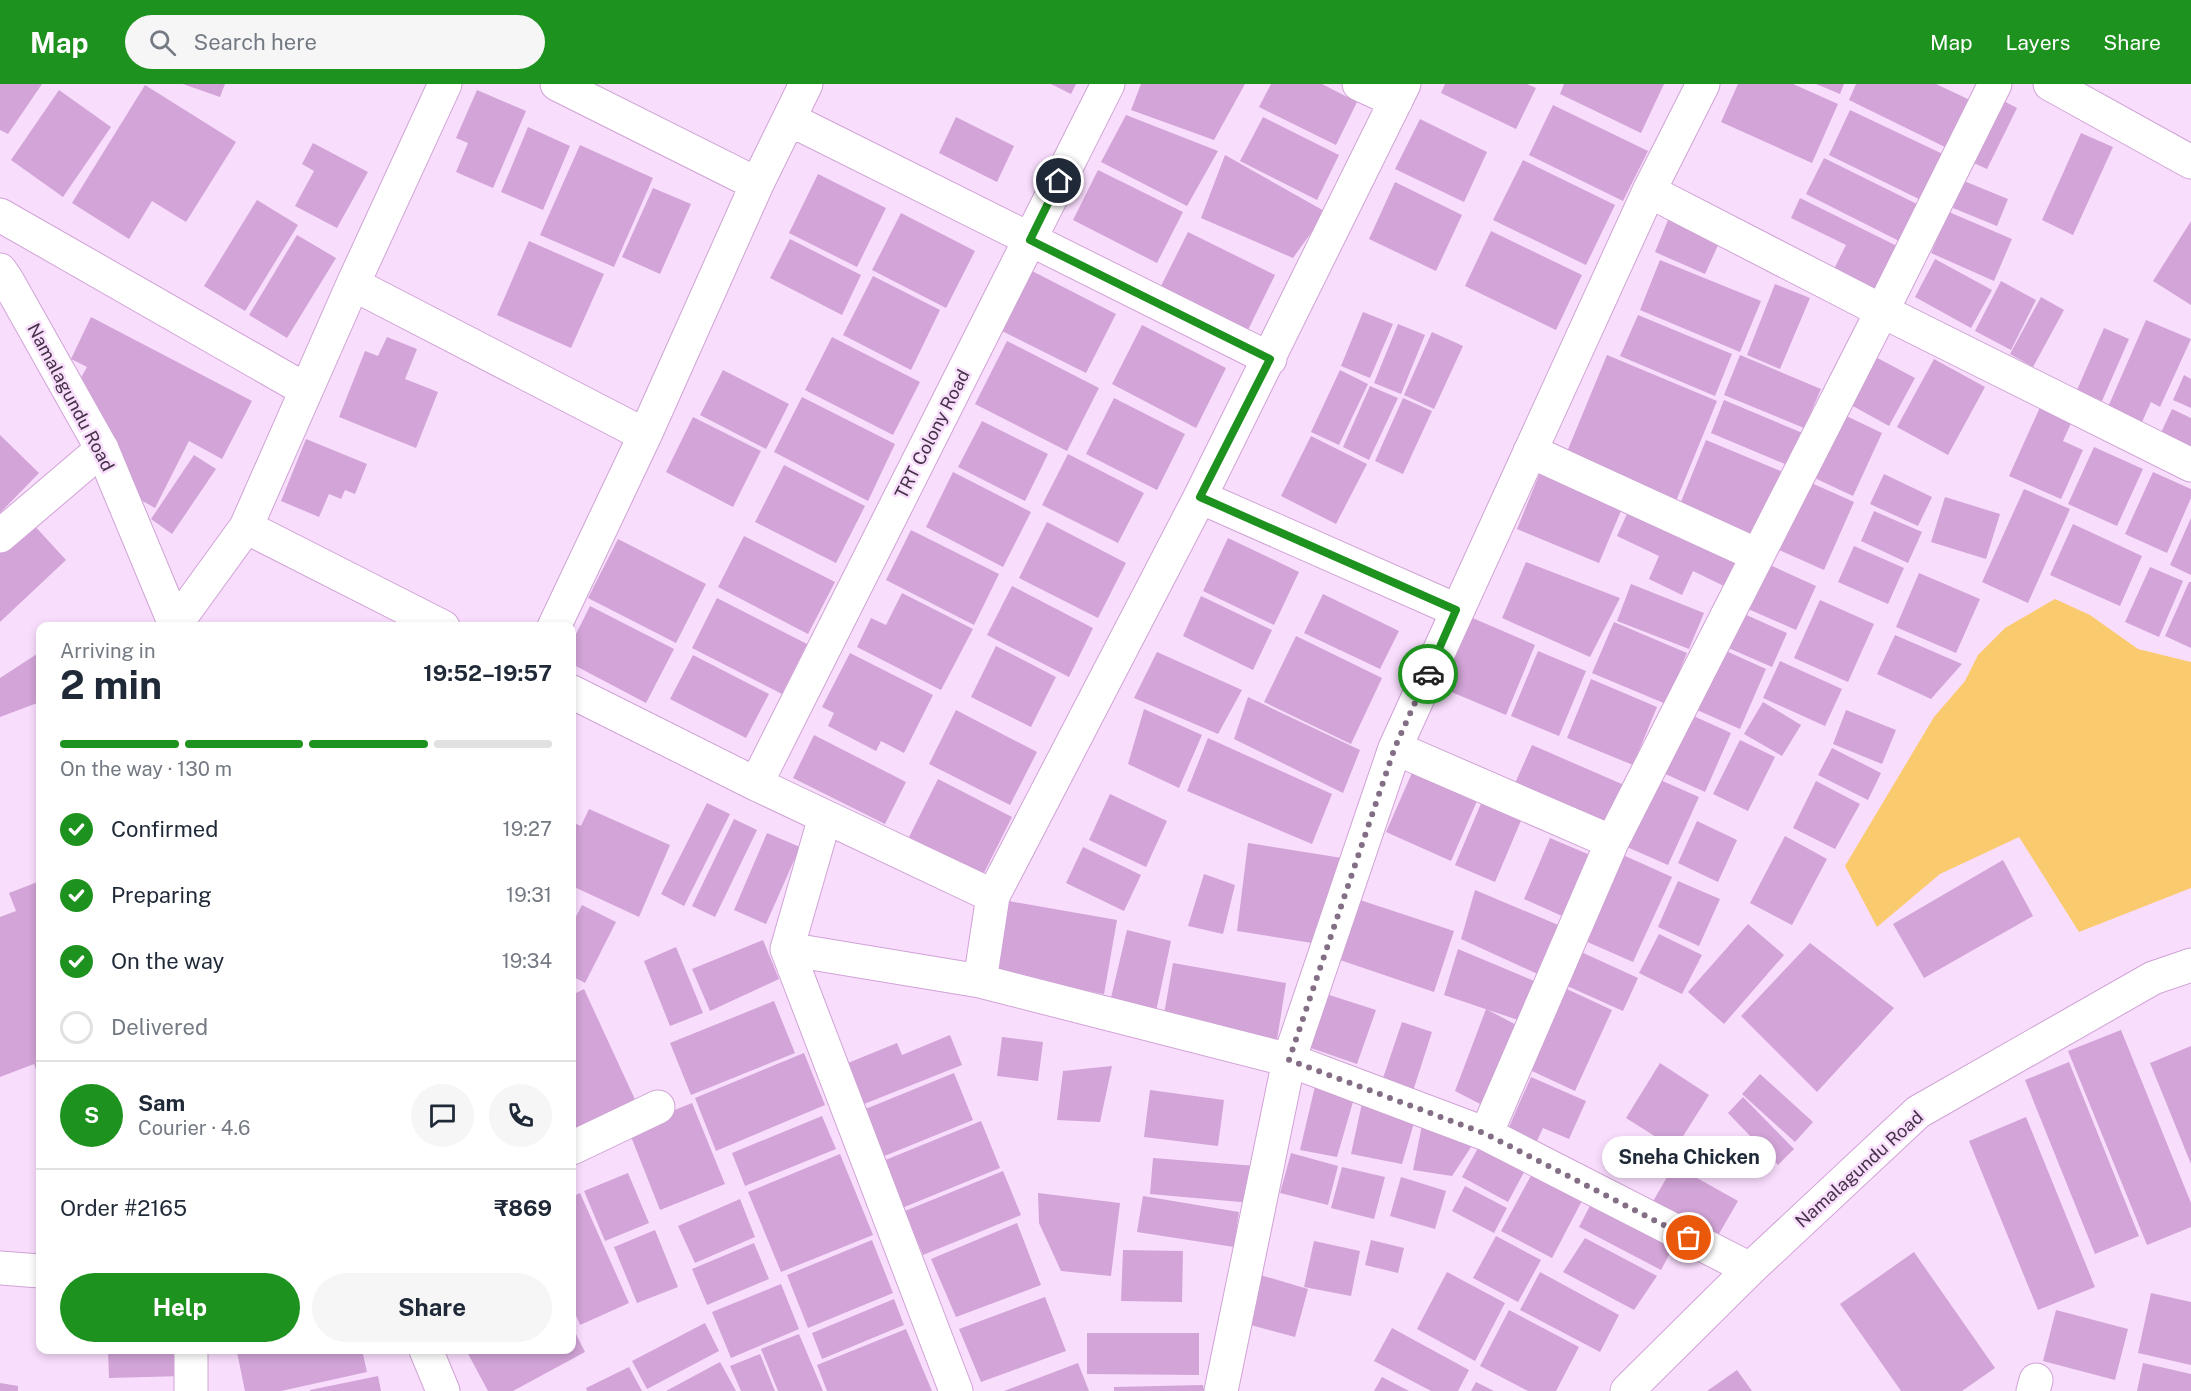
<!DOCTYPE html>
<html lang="en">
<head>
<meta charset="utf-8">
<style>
  :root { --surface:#fff; --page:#f6f6f7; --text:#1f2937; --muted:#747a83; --line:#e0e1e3; --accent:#1e921e }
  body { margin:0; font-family:"Public Sans",sans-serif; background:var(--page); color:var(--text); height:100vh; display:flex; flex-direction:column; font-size:22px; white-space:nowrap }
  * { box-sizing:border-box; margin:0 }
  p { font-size:20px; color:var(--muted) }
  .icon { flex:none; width:33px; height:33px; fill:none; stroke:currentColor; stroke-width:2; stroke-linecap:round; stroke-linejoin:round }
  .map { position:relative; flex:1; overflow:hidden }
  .panel { position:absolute; left:36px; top:538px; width:540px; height:732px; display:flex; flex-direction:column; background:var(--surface); border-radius:12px; box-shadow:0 3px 9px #0003 }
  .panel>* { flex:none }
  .pin { position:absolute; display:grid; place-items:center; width:51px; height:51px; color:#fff; margin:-26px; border:3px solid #fff; border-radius:50%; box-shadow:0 2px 6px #0007 }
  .courier { position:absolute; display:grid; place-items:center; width:60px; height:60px; margin:-30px; border:4px solid #1e921e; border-radius:50%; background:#fff; color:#222; box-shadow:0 2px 8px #0007 }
  .bubble { position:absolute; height:42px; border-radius:21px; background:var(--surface); box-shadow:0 3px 9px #0003; font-size:20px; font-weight:700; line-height:42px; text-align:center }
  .head em { font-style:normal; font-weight:700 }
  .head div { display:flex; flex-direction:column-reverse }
  .head { display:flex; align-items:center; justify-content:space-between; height:102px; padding:0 24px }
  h1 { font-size:39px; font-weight:700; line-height:45px }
  .bar { display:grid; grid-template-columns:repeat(4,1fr); gap:9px 6px; align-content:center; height:72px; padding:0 24px }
  .bar i { height:8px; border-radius:4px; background:var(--line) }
  .bar .current { background:var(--accent) }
  .bar p { grid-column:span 4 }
  .line { display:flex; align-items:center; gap:15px; padding:0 24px; border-top:2px solid var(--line) }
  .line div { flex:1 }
  .round { display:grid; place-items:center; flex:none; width:63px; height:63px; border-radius:32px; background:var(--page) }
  ol { padding:0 24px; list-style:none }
  li { display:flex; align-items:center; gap:18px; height:66px }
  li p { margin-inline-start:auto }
  li .icon { padding:6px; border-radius:50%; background:var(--accent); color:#fff; stroke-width:4 }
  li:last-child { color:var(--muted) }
  li i { width:33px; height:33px; border:3px solid var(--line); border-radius:50% }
  .action { display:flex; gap:12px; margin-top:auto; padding:12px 24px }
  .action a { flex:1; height:69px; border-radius:36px; background:var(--accent); color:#fff; font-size:24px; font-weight:700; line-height:69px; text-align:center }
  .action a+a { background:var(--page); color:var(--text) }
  header { display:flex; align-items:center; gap:36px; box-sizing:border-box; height:84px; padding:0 30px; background:var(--accent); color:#fff }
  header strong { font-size:28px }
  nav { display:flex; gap:33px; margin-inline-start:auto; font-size:21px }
  .search { width:420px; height:54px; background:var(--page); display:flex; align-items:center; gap:15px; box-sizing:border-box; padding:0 21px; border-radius:33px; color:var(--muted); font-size:22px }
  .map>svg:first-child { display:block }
  .green { fill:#facb6e }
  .building { fill:#d2a4d7 }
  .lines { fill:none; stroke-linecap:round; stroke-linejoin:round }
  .minor-casing { stroke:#d0a3d6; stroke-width:35 }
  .tertiary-casing { stroke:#d0a3d6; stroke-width:35 }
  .minor { stroke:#fff; stroke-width:33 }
  .tertiary { stroke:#fff; stroke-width:33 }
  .done { stroke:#836e86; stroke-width:6; stroke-dasharray:0 10.8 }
  .route { stroke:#1e921e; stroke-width:8 }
  .labels { text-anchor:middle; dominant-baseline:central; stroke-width:5; stroke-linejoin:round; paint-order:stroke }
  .street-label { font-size:18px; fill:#443246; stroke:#f9ddfd }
</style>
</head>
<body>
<header>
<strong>Map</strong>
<div class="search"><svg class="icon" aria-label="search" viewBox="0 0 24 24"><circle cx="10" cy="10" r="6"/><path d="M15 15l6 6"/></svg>Search here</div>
<nav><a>Map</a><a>Layers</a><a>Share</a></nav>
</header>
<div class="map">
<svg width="2191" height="1307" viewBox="0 0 2191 1307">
  <rect width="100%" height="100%" fill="#f9ddfd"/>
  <!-- green -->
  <path class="green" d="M2055 515 2090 531 2138 565 2191 578V804L2079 848 2019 753 1940 790 1877 843 1845 782 1934 633 1965 597 1978 571 2005 544Z"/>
  <!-- building -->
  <path class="building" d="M0 0H42L8 50 0 46Z
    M183 0H225L220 13Z
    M1051 0H1076L1071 10Z
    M1141 0H1245L1214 56 1131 26Z
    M1271 0H1322L1357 18 1336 61 1259 23Z
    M1445 0H1527L1536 4 1516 45 1441 9Z
    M1564 0H1664L1641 49 1560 10Z
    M1738 0H1793L1838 20 1812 79 1721 38Z
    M1816 0H1844L1840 10Z
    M1856 0H1936L1972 17 1949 65 1849 16Z
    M145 1 236 58 186 138 152 117 129 155 72 119Z
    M59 6 111 43 63 113 11 76Z
    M477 6 526 27 493 104 456 88 468 59 456 54Z
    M1994 12 2017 24 1987 85 1963 74Z
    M1553 21 1648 67 1623 117 1529 71Z
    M1850 26 1947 72 1925 118 1829 71Z
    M1126 31 1218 67 1187 122 1101 78Z
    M956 33 1014 62 997 98 939 69Z
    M1263 33 1339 71 1317 116 1240 77Z
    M1420 35 1487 68 1464 118 1395 85Z
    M528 43 570 62 543 126 501 108Z
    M2081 49 2113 63 2073 151 2042 136Z
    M313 59 368 88 337 144 295 122 314 87 302 80Z
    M580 61 653 94 614 183 540 151Z
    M1225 71 1326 128 1293 174 1201 134Z
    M1824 74 1921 122 1903 159 1806 110Z
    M1523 76 1615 121 1586 181 1493 136Z
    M1098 86 1183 128 1157 179 1073 136Z
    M818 90 886 124 857 183 789 149Z
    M1964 97 2008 115 1997 142 1953 124Z
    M1395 98 1462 131 1436 187 1369 155Z
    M653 104 691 120 660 190 622 173Z
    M1800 114 1899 163 1878 207 1834 185 1846 161 1791 134Z
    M257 116 298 141 245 227 204 202Z
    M1949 128 2012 155 1994 197 1931 169Z
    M901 129 975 167 946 224 872 186Z
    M1668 136 1719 159 1705 190 1655 168Z
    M2191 137V221L2153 197Z
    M1491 147 1582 191 1556 246 1465 202Z
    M1188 148 1275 191 1247 248 1160 204Z
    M297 151 336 174 287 254 249 231Z
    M790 155 861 191 842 231 770 194Z
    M529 157 604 190 571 264 497 231Z
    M1935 175 1992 206 1971 244 1915 213Z
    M1660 176 1761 217 1740 268 1640 226Z
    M1032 187 1116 230 1086 289 1002 247Z
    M873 192 940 226 911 286 843 251Z
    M2001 197 2036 216 2011 266 1975 247Z
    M1775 200 1810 214 1780 285 1747 271Z
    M2041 213 2064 226 2033 283 2010 270Z
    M1363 228 1393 240 1370 294 1341 282Z
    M1638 231 1732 270 1715 312 1620 272Z
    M91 233 252 317 222 375 189 357 155 424 139 415 78 299 87 283 71 275Z
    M2146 236 2191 255 2160 323 2151 318 2142 338 2108 323Z
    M1398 240 1425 251 1401 310 1374 299Z
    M1142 241 1226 284 1196 344 1112 300Z
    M2104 244 2129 255 2102 317 2077 306Z
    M1432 248 1463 262 1434 325 1404 311Z
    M387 253 417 265 405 295 438 308 416 364 339 333 365 267 378 272Z
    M832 253 920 298 893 351 805 306Z
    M1007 257 1099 304 1067 367 975 320Z
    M1868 269 1915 294 1889 342 1842 316Z
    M1607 271 1717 317 1674 422 1564 375Z
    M1740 271 1821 305 1804 344 1724 311Z
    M1934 275 1985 303 1948 371 1897 343Z
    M723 286 789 320 766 365 700 331Z
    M1340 286 1368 300 1339 361 1311 348Z
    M2184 291 2191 295V324L2173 316Z
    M1370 302 1398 314 1369 376 1343 363Z
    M802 313 895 360 868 417 774 368Z
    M1114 314 1185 350 1157 406 1086 370Z
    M1403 314 1432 327 1403 390 1375 377Z
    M1724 316 1805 350 1792 383 1711 349Z
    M2041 321 2073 335 2063 357 2083 366 2061 415 2009 392Z
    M2172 325 2191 334V367L2159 353Z
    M1836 327 1882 349 1853 412 1806 390Z
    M693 333 761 367 733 423 666 388Z
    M982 337 1048 370 1025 417 958 383Z
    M0 351 39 389 0 429Z
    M1311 352 1367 380 1336 440 1281 412Z
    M306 355 367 380 355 410 345 406 341 415 329 410 319 433 281 417Z
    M1706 356 1783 388 1752 462 1676 430Z
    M2094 363 2143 385 2117 442 2068 420Z
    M1068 370 1144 409 1118 459 1042 421Z
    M194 371 216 385 172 450 151 435Z
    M784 381 865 422 836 479 755 438Z
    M1543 381 1626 415 1599 479 1517 445Z
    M953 388 1031 428 1003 483 926 443Z
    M2153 388 2191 405V414L2167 469 2125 450Z
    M1884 390 1932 413 1918 442 1870 420Z
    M1807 397 1854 418 1824 486 1777 465Z
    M2024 405 2070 425 2028 519 1982 498Z
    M1945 413 2000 430 1986 475 1931 458Z
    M1632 419 1741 469 1726 503 1693 487 1682 511 1649 495 1659 472 1617 452Z
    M1874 427 1922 448 1908 479 1861 457Z
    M2191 434V491L2170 481Z
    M1047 438 1126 479 1098 534 1019 494Z
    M32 439 66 476 0 538V468Z
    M2073 440 2142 472 2120 522 2050 491Z
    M911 446 999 490 974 541 886 496Z
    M744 452 835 498 808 550 718 503Z
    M1228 454 1299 488 1274 541 1203 507Z
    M618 455 706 500 676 559 588 514Z
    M1854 462 1904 484 1888 520 1838 498Z
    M1759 476 1816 502 1796 546 1739 521Z
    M1526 478 1620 514 1590 573 1502 534Z
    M2150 483 2183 497 2159 553 2125 538Z
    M1919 489 1980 515 1956 569 1896 543Z
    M2189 498H2191V564L2165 552Z
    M1631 500 1704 529 1689 565 1617 537Z
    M1012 502 1093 544 1069 593 987 551Z
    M902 509 973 545 941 606 857 563 871 534 886 541Z
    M1323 510 1399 547 1380 585 1304 549Z
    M1201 512 1272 546 1253 586 1183 552Z
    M717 514 807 560 782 610 692 564Z
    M1820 516 1874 540 1848 598 1794 574Z
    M590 522 674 565 646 619 572 580V558Z
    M1733 525 1787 549 1772 583 1717 559Z
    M1461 529 1535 561 1506 631 1442 604 1459 564 1448 560Z
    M1614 538 1687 569 1666 620 1592 589Z
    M1895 551 1962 580 1931 615 1877 590Z
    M1296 552 1382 594 1351 660 1264 618Z
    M996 562 1056 593 1031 643 971 613Z
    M1715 562 1766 585 1740 645 1688 622Z
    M1538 567 1586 587 1559 652 1511 632Z
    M40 568V618L0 633V594Z
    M1157 568 1242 606 1218 650 1134 614Z
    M850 569 933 611 904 669 881 657 876 667 828 642 834 629 822 623Z
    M693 571 769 610 746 654 670 615Z
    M1780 577 1842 605 1825 642 1763 614Z
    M1591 595 1657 623 1633 681 1567 654Z
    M1248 613 1360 666 1343 709 1234 655Z
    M1763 618 1801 641 1782 672 1744 650Z
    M1144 625 1202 651 1179 704 1128 680Z
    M956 626 1037 668 1010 721 929 680Z
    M1846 626 1896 646 1882 680 1833 660Z
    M1687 629 1731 649 1705 708 1661 688Z
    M814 651 906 698 885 740 793 694Z
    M1208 654 1332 710 1312 760 1187 707Z
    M1740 656 1775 673 1748 727 1713 710Z
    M1532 661 1631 704 1606 748 1512 706Z
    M1832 664 1881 689 1868 716 1818 691Z
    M1415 682 1480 710 1451 777 1386 748Z
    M938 695 1012 733 983 791 909 753Z
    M1658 695 1699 713 1668 781 1627 763Z
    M1816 697 1860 720 1835 765 1793 744Z
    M1110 710 1167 737 1146 783 1089 756Z
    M1483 715 1523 732 1495 798 1455 781Z
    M707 719 730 730 684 822 661 810Z
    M589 725 670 761 639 833 572 802V738L581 742Z
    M734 735 757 746 715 833 692 822Z
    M1697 737 1737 756 1718 798 1678 779Z
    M767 749 800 763 766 840 734 826Z
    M1785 752 1827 775 1792 841 1750 819Z
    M1550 754 1597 774 1571 836 1524 815Z
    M1248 759 1342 774 1318 860 1237 847Z
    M1083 763 1141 791 1124 827 1066 799Z
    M1614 767 1672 793 1633 878 1576 853Z
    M2003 776 2033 832 1924 894 1893 840Z
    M1204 790 1235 801 1223 850 1188 842Z
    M40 797V997L34 980 0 993V833L16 827 9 809Z
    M1678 797 1720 815 1699 862 1658 843Z
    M1475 806 1563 843 1544 893 1461 855Z
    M1003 816 1117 836 1104 910 990 890Z
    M1360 816 1454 847 1434 908 1340 876Z
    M582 821 616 838 585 899 572 892V840Z
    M1748 840 1784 871 1724 940 1688 908Z
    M1127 846 1171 857 1155 932 1109 922Z
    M1659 850 1702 871 1682 910 1639 889Z
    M763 856 779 895 710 927 692 885Z
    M1810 859 1894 924 1817 1008 1741 932Z
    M676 863 703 929 670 942 644 877Z
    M1458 865 1539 899 1524 938 1444 911Z
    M1579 867 1638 894 1623 927 1565 901Z
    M1173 879 1286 899 1277 956 1163 936Z
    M1556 900 1612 926 1575 1007 1519 981Z
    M584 905 638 1022 577 1051 572 1039V911Z
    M1323 909 1376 926 1357 980 1305 962Z
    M774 917 795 969 691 1011 670 959Z
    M1486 925 1526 946 1490 1025 1455 1007Z
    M1402 938 1432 948 1413 1007 1382 997Z
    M2121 946 2191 1119V1143L2147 1161 2068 967Z
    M950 951 962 981 859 1022 843 981 897 959 902 971Z
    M1002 953 1043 958 1038 997 997 992Z
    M2191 962V1080L2150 979Z
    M804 969 825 1021 716 1067 695 1014Z
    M2069 978 2139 1152 2095 1170 2025 996Z
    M1660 979 1709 1011 1675 1065 1626 1034Z
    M1112 982 1100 1038 1057 1036 1063 987Z
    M954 989 973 1036 882 1073 863 1026Z
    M1760 990 1813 1038 1795 1058 1742 1010Z
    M1531 993 1586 1017 1569 1055 1543 1044 1537 1057 1509 1043Z
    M1316 998 1355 1011 1337 1073 1300 1066Z
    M1150 1006 1224 1016 1218 1062 1144 1053Z
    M1364 1010 1416 1032 1402 1080 1351 1070Z
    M1743 1013 1794 1065 1778 1081 1728 1029Z
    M692 1019 725 1100 660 1126 628 1045Z
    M1424 1031 1477 1054 1452 1092 1413 1086Z
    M822 1032 836 1065 745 1102 732 1069Z
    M2026 1033 2095 1203 2038 1226 1969 1057Z
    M981 1037 1000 1084 902 1124 883 1077Z
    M1483 1055 1529 1079 1508 1118 1462 1093Z
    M1291 1069 1338 1082 1328 1121 1280 1109Z
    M840 1070 873 1151 781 1188 748 1108Z
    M1153 1074 1256 1082 1252 1119 1150 1110Z
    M1674 1081 1738 1117 1716 1155 1652 1119Z
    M1342 1083 1385 1093 1374 1135 1331 1124Z
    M1534 1086 1584 1113 1552 1174 1501 1147Z
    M1003 1087 1021 1131 923 1171 905 1127Z
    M628 1089 649 1139 605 1157 584 1107Z
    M1401 1093 1446 1107 1435 1145 1390 1132Z
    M1465 1102 1507 1124 1494 1149 1452 1127Z
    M580 1109 629 1219 580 1241 572 1222V1113Z
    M1038 1109 1120 1119 1111 1192 1061 1187 1039 1139Z
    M1143 1112 1239 1128 1234 1163 1137 1148Z
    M1595 1112 1677 1156 1661 1186 1579 1143Z
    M740 1115 755 1153 695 1179 678 1142Z
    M1017 1139 1041 1201 956 1233 931 1175Z
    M655 1146 678 1203 637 1219 614 1163Z
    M1496 1152 1541 1176 1518 1218 1473 1194Z
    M1585 1154 1657 1192 1634 1226 1563 1188Z
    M872 1156 893 1209 808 1244 787 1191Z
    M1371 1156 1404 1164 1398 1189 1365 1181Z
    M1314 1157 1360 1167 1351 1212 1304 1203Z
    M754 1159 769 1195 707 1221 692 1185Z
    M1123 1166 1183 1167 1182 1218 1121 1217Z
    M1914 1168 1995 1284 1962 1307H1901L1840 1220Z
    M1447 1188 1505 1219 1475 1277 1417 1245Z
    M1540 1188 1619 1231 1600 1268 1520 1226Z
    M1257 1190 1308 1205 1295 1253 1243 1239Z
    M781 1200 799 1245 731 1274 712 1228Z
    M2151 1209 2191 1218V1281L2138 1269Z
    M1045 1213 1066 1267 981 1298 959 1245Z
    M894 1215 904 1241 822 1275 812 1249Z
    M1509 1226 1579 1263 1556 1307H1528L1480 1282Z
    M2056 1226 2128 1245 2115 1296 2043 1277Z
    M705 1239 719 1267 647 1305 632 1277Z
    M572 1242 585 1268 513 1307H488L466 1266H572Z
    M1392 1244 1469 1286 1458 1307H1431L1374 1277Z
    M906 1245 932 1307H827L817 1281Z
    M1087 1249H1199V1291L1087 1290Z
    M799 1250 823 1307H778L761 1265Z
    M108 1266H182L183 1292 109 1294Z
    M244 1266H362L367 1288 281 1307H245L237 1268Z
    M760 1270 775 1307H741L730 1282Z
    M720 1278 736 1307H666Z
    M1078 1279 1089 1307H1004Z
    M2143 1279 2191 1290V1307H2137Z
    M629 1283 642 1307H587L586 1304Z
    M1737 1286 1752 1307H1707Z
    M378 1292 381 1307H310V1306Z
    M1382 1293 1409 1307H1374Z
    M1476 1298 1494 1307H1471Z
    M0 1299 18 1302V1307H0Z
    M1203 1301 1204 1307H1114V1303Z"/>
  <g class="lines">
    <!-- minor casing -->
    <g class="minor-casing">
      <path id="minor" d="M557 0 757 100
        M1359 0 1396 17
        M2050 0 2191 78
        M789 35 1270 275
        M1649 107 1882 227 2191 381
        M0 131 306 306
        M353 200 645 351
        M1530 367 1757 471
        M1200 413 1456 526
        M246 443 353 200 445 0
        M0 452 102 365
        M175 541 246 443 443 543
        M554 543 645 351 757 100 806 0
        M572 608 756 700 993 812 1200 413 1404 0
        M1395 664 1612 758
        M756 700 1108 0
        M825 733 787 865 956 1307
        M787 865 980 897 1289 976 1486 1050 1750 1185
        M980 897 993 812
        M1486 1050 1612 758 1882 227 1995 0
        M572 1064 658 1023
        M0 1184 40 1187
        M191 1266V1307
        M1221 1307 1289 976 1395 664 1649 107 1703 0
        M2033 1307 2036 1296"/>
    </g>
    <!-- tertiary casing -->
    <g class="tertiary-casing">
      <path id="tertiary" d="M0 186 7 196 102 365 176 543
        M426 1266 443 1307
        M1627 1307 1750 1185 1918 1028 2153 894 2191 881"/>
    </g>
    <!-- minor -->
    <use href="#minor" class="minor"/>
    <!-- tertiary -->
    <use href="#tertiary" class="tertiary"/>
  </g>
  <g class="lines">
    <!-- done -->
    <path class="done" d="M1428 590 1395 663 1289 976 1486 1050 1689 1154"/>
    <!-- route -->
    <path class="route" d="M1059 97 1030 156 1270 275 1200 413 1456 526 1428 590"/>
  </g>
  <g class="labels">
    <!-- street labels -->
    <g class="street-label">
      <text transform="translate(71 313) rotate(62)">Namalagundu Road</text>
      <text transform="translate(932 350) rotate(-63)">TRT Colony Road</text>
      <text transform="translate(1859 1085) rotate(-42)">Namalagundu Road</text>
    </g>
  </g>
</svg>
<div class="pin" style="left:1689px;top:1154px;background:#ea580c"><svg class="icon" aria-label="bag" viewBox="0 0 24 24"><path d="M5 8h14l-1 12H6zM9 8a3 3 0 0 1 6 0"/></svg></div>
<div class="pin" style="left:1059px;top:97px;background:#1f2937"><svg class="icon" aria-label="home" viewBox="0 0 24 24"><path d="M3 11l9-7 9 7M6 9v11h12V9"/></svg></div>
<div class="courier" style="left:1428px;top:590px"><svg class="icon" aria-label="car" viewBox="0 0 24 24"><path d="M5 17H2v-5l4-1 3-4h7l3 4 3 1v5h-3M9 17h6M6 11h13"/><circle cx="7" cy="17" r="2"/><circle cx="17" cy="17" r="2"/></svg></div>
<div class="bubble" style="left:1602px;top:1052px;width:174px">Sneha Chicken</div>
<section class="panel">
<div class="head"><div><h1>2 min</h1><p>Arriving in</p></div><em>19:52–19:57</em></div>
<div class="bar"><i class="current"></i><i class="current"></i><i class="current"></i><i></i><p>On the way · 130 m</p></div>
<ol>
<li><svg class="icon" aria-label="check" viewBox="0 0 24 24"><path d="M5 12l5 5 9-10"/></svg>Confirmed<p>19:27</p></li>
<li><svg class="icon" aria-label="check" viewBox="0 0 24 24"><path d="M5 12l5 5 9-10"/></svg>Preparing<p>19:31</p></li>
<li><svg class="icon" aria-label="check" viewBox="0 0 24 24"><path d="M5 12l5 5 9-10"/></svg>On the way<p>19:34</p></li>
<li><i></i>Delivered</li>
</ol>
<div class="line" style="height:108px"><b class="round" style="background:var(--accent);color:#fff">S</b><div><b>Sam</b><p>Courier · 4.6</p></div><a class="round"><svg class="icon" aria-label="chat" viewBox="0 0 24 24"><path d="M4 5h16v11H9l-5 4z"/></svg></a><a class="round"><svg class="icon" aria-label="phone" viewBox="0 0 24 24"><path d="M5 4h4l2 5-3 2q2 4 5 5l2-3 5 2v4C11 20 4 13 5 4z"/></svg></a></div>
<div class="line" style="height:78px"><div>Order #2165</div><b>₹869</b></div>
<div class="action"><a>Help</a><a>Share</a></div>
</section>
</div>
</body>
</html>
